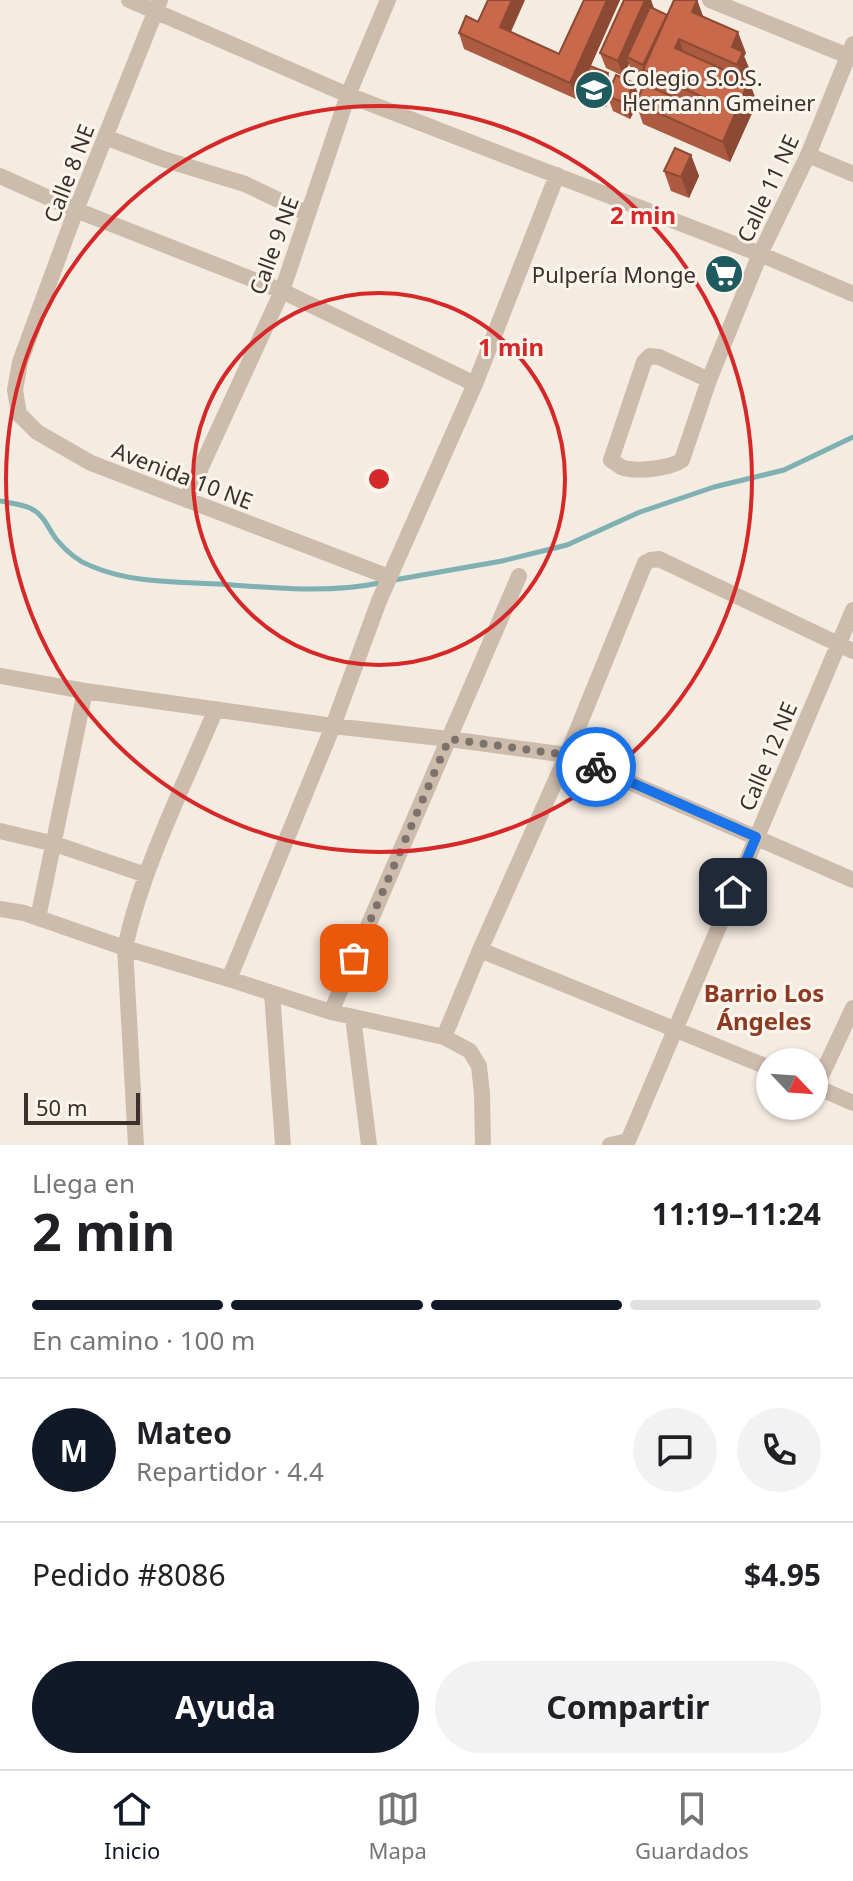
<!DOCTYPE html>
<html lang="es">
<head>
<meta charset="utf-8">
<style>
  :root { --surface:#fff; --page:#f2f2f2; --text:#202124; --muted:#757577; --line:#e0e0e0; --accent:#111827 }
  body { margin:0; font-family:"Noto Sans",sans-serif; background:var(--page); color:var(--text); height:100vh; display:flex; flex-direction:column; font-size:30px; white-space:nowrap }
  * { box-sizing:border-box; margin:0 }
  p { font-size:26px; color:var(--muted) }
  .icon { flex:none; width:44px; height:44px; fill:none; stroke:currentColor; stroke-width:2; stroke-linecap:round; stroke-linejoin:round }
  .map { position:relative; height:1145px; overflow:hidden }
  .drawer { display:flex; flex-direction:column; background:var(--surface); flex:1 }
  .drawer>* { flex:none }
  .needle { width:52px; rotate:115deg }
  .controls { position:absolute; left:756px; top:1048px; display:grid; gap:16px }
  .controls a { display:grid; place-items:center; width:72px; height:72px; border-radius:50%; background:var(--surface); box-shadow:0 2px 6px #0004; font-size:40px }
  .scale { position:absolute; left:24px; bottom:20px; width:116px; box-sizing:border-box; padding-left:8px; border:4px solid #3b302b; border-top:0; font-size:22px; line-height:28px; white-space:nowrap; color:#3b302b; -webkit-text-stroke:6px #fbf5ee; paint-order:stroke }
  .pin { position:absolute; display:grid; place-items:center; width:68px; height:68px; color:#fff; margin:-34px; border-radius:16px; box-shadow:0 4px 12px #0006 }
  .courier { position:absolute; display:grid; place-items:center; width:80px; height:80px; margin:-40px; border:6px solid #1a73e8; border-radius:50%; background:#fff; color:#222; box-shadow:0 2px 10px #0007 }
  .headline em { font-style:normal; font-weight:700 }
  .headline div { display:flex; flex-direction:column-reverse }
  .headline { display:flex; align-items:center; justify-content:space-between; height:136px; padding:0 32px }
  h1 { font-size:52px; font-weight:700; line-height:60px }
  .bar { display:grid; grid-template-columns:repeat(4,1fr); gap:12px 8px; align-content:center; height:96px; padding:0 32px }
  .bar i { height:10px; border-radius:6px; background:var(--line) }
  .bar .current { background:var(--accent) }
  .bar p { grid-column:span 4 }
  .line { display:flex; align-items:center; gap:20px; padding:0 32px; border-top:2px solid var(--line) }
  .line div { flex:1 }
  .round { display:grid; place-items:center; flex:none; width:84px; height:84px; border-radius:42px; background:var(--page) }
  .button { display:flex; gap:16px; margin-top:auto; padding:16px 32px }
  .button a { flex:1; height:92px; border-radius:48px; background:var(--accent); color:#fff; font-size:32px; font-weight:700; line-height:92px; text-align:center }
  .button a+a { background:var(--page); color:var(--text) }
  .tabs { display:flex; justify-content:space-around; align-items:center; height:112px; border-top:2px solid var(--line); background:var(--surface); font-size:22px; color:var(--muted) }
  .tabs a { display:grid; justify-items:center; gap:4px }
  .tabs .current { color:var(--accent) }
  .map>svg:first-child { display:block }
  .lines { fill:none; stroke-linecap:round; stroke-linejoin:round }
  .stream { stroke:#7fb0b2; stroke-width:5 }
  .minor { stroke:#cdbbac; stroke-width:16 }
  .wall { fill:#ac5a40 }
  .shaded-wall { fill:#8c4a34 }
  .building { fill:#c8694b; stroke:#8c4a34; stroke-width:2 }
  .done { stroke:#7c716b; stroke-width:8; stroke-dasharray:0 14.4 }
  .route { stroke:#1a73e8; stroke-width:10 }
  .ring { fill:none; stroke:#d62828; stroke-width:4 }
  .labels { text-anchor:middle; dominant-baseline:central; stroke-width:6; stroke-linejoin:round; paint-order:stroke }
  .poi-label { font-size:22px; fill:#3b302b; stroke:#fbf5ee; text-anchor:start }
  .street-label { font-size:22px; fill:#3b302b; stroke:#fbf5ee }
  .neighbourhood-label { font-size:24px; font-weight:bold; fill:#8c3b22; stroke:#fbf5ee }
  .centre { fill:#d62828; stroke:#fbf5ee; stroke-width:4 }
  .ring-label { font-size:24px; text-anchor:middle; font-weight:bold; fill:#d62828; stroke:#fbf5ee; stroke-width:6; stroke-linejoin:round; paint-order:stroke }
</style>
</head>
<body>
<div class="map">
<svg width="853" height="1145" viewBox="0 0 853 1145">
  <rect width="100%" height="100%" fill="#f4ebe1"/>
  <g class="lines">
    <!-- stream -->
    <path class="stream" d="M0 501C10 503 21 504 30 508 45 515 48 529 57 540 67 552 77 561 91 566 130 583 177 582 219 584 274 588 330 594 384 582
      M394 580 502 561 567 545 640 512 714 487 784 470 853 437"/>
    <!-- minor -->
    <path class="minor" d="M129 0 348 95 760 254 853 294
      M160 0 76 210 20 362 15 390 19 414 37 432 91 463 389 577
      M710 0 853 58
      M105 137 163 159 245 184 308 214
      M808 155 853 174
      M0 176 76 210 282 291 475 384
      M709 380 659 357 650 356 644 362 611 460C617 464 622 469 629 469 643 471 671 468 682 460L709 380 760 254 808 155 853 44
      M186 500 282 291 348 95 388 0
      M0 676 85 691 333 726 449 739 567 755 853 880
      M0 831 55 844 146 875
      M0 909 24 913 125 948 229 979 331 1012 444 1037 470 1051 479 1066 482 1094 483 1145
      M38 918 85 691
      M480 950 770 1068
      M229 979 333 726 379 601 475 384 557 175
      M272 993 283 1145
      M331 1012 519 576
      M353 1017 369 1145
      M444 1037 480 950 567 755 645 563 651 560 659 559 853 651
      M814 1086 853 1103
      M816 1087 853 1008
      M628 1141 853 610
      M136 1145 125 948C142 868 184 785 216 709
      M610 1145 628 1141"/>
  </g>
  <!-- wall -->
  <path class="wall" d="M584 0H620L576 99 464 49 459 33 478 22 511 32 559 54Z
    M624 0H651L654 9 667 15 697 0 703 17 746 53 744 56 751 73 747 80 757 102 730 162 643 124 637 106 630 119 613 111 609 100 606 107 589 99 583 83 612 85 639 97 648 86 646 79 632 73 629 64 623 76 606 68 600 53Z
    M691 155 699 176 689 198 671 191 664 171Z"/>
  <!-- shaded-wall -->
  <path class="shaded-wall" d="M512 0H525L506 43 500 27Z
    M607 0H620L576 99 570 83Z
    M645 0H651L654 9 627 57 629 64 623 76 618 61Z
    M697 0 705 21 692 12Z
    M738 32 746 53 744 56 751 73 745 85 732 47Z
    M679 39 686 59 675 48Z
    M608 73 613 89 607 96 609 100 606 107 600 91Z
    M749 81 757 102 730 162 723 142Z
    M634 83 640 99 636 103 637 106 630 119 625 103Z
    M691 155 699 176 689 198 681 177Z"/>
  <!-- building -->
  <path class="building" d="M488 0H512L500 27 559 54 584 0H607L570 83 459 33 466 16 478 22Z
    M624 0H645L618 61 600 53Z
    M674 0H697L692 12 738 32 732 47 743 52 737 65 679 39 675 48 749 81 723 142 636 103 644 84 709 113 714 102 643 70Z
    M650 7 667 15 643 65 627 57Z
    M590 66 608 73 600 91 583 83Z
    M616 75 634 83 625 103 607 96Z
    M675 148 691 155 681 177 664 171Z"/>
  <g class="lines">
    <!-- done -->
    <path class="done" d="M354 958 449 739 567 755 596 767"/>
    <!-- route -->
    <path class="route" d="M596 767 756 837 733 892"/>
  </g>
  <!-- distance rings -->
  <g class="ring">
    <circle cx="379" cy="479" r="186"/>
    <circle cx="379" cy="479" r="373"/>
  </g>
  <!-- icons -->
  <defs>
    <g id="school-disc" transform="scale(2)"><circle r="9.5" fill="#1f5a5e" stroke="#fbf5ee"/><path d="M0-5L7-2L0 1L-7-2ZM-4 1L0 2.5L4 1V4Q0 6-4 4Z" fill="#fff"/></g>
    <g id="supermarket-disc" transform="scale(2)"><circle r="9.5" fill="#1f5a5e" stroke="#fbf5ee"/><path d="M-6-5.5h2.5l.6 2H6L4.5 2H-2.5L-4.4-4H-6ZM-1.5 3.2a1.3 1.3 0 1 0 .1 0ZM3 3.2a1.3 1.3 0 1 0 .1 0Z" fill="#fff"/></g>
  </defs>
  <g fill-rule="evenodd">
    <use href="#school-disc" x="594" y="90"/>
    <use href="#supermarket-disc" x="724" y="274"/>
  </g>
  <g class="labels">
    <!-- poi labels -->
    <g class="poi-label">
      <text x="622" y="77">Colegio S.O.S.<tspan x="622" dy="25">Hermann Gmeiner</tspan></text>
      <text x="696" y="274" text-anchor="end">Pulpería Monge</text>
    </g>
    <!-- street labels -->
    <g class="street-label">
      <text transform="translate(68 173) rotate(-69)">Calle 8 NE</text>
      <text transform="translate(767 188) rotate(-65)">Calle 11 NE</text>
      <text transform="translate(273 245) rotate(-70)">Calle 9 NE</text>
      <text transform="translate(183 475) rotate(21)">Avenida 10 NE</text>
      <text transform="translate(767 756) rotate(-67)">Calle 12 NE</text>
    </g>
    <!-- neighbourhood labels -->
    <g class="neighbourhood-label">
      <text x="764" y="992">Barrio Los<tspan x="764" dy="28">Ángeles</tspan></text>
    </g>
  </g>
  <circle cx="379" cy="479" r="12" class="centre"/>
  <g class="ring-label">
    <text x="643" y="224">2 min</text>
    <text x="511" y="356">1 min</text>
  </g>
</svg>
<div class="controls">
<a><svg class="needle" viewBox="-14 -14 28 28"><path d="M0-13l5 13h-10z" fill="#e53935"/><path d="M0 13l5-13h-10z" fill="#757577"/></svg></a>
</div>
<div class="scale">50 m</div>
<div class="pin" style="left:354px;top:958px;background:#ea580c"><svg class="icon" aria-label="bag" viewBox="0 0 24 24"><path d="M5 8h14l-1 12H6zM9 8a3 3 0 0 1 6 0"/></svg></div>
<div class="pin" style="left:733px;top:892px;background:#1f2937"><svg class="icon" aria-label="home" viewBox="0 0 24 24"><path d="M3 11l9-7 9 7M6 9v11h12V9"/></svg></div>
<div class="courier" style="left:596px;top:767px"><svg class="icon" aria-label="bike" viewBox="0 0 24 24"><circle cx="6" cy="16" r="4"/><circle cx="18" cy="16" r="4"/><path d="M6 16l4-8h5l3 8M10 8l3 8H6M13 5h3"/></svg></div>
</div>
<section class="drawer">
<div class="headline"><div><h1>2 min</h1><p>Llega en</p></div><em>11:19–11:24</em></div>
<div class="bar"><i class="current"></i><i class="current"></i><i class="current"></i><i></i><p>En camino · 100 m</p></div>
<div class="line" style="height:144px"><b class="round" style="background:var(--accent);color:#fff">M</b><div><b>Mateo</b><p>Repartidor · 4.4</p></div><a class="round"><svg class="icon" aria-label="chat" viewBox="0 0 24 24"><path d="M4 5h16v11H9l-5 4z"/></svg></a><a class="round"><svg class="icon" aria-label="phone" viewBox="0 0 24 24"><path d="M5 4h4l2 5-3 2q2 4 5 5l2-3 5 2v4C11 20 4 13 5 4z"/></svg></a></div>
<div class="line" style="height:104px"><div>Pedido #8086</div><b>$4.95</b></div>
<div class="button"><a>Ayuda</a><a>Compartir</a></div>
</section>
<nav class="tabs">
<a class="current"><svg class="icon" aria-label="home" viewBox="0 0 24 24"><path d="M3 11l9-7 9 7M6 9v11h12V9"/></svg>Inicio</a>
<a><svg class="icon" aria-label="map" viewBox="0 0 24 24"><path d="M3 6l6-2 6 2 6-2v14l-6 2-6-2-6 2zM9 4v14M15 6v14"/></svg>Mapa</a>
<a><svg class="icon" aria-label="saved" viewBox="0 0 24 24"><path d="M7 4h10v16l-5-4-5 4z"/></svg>Guardados</a>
</nav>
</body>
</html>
